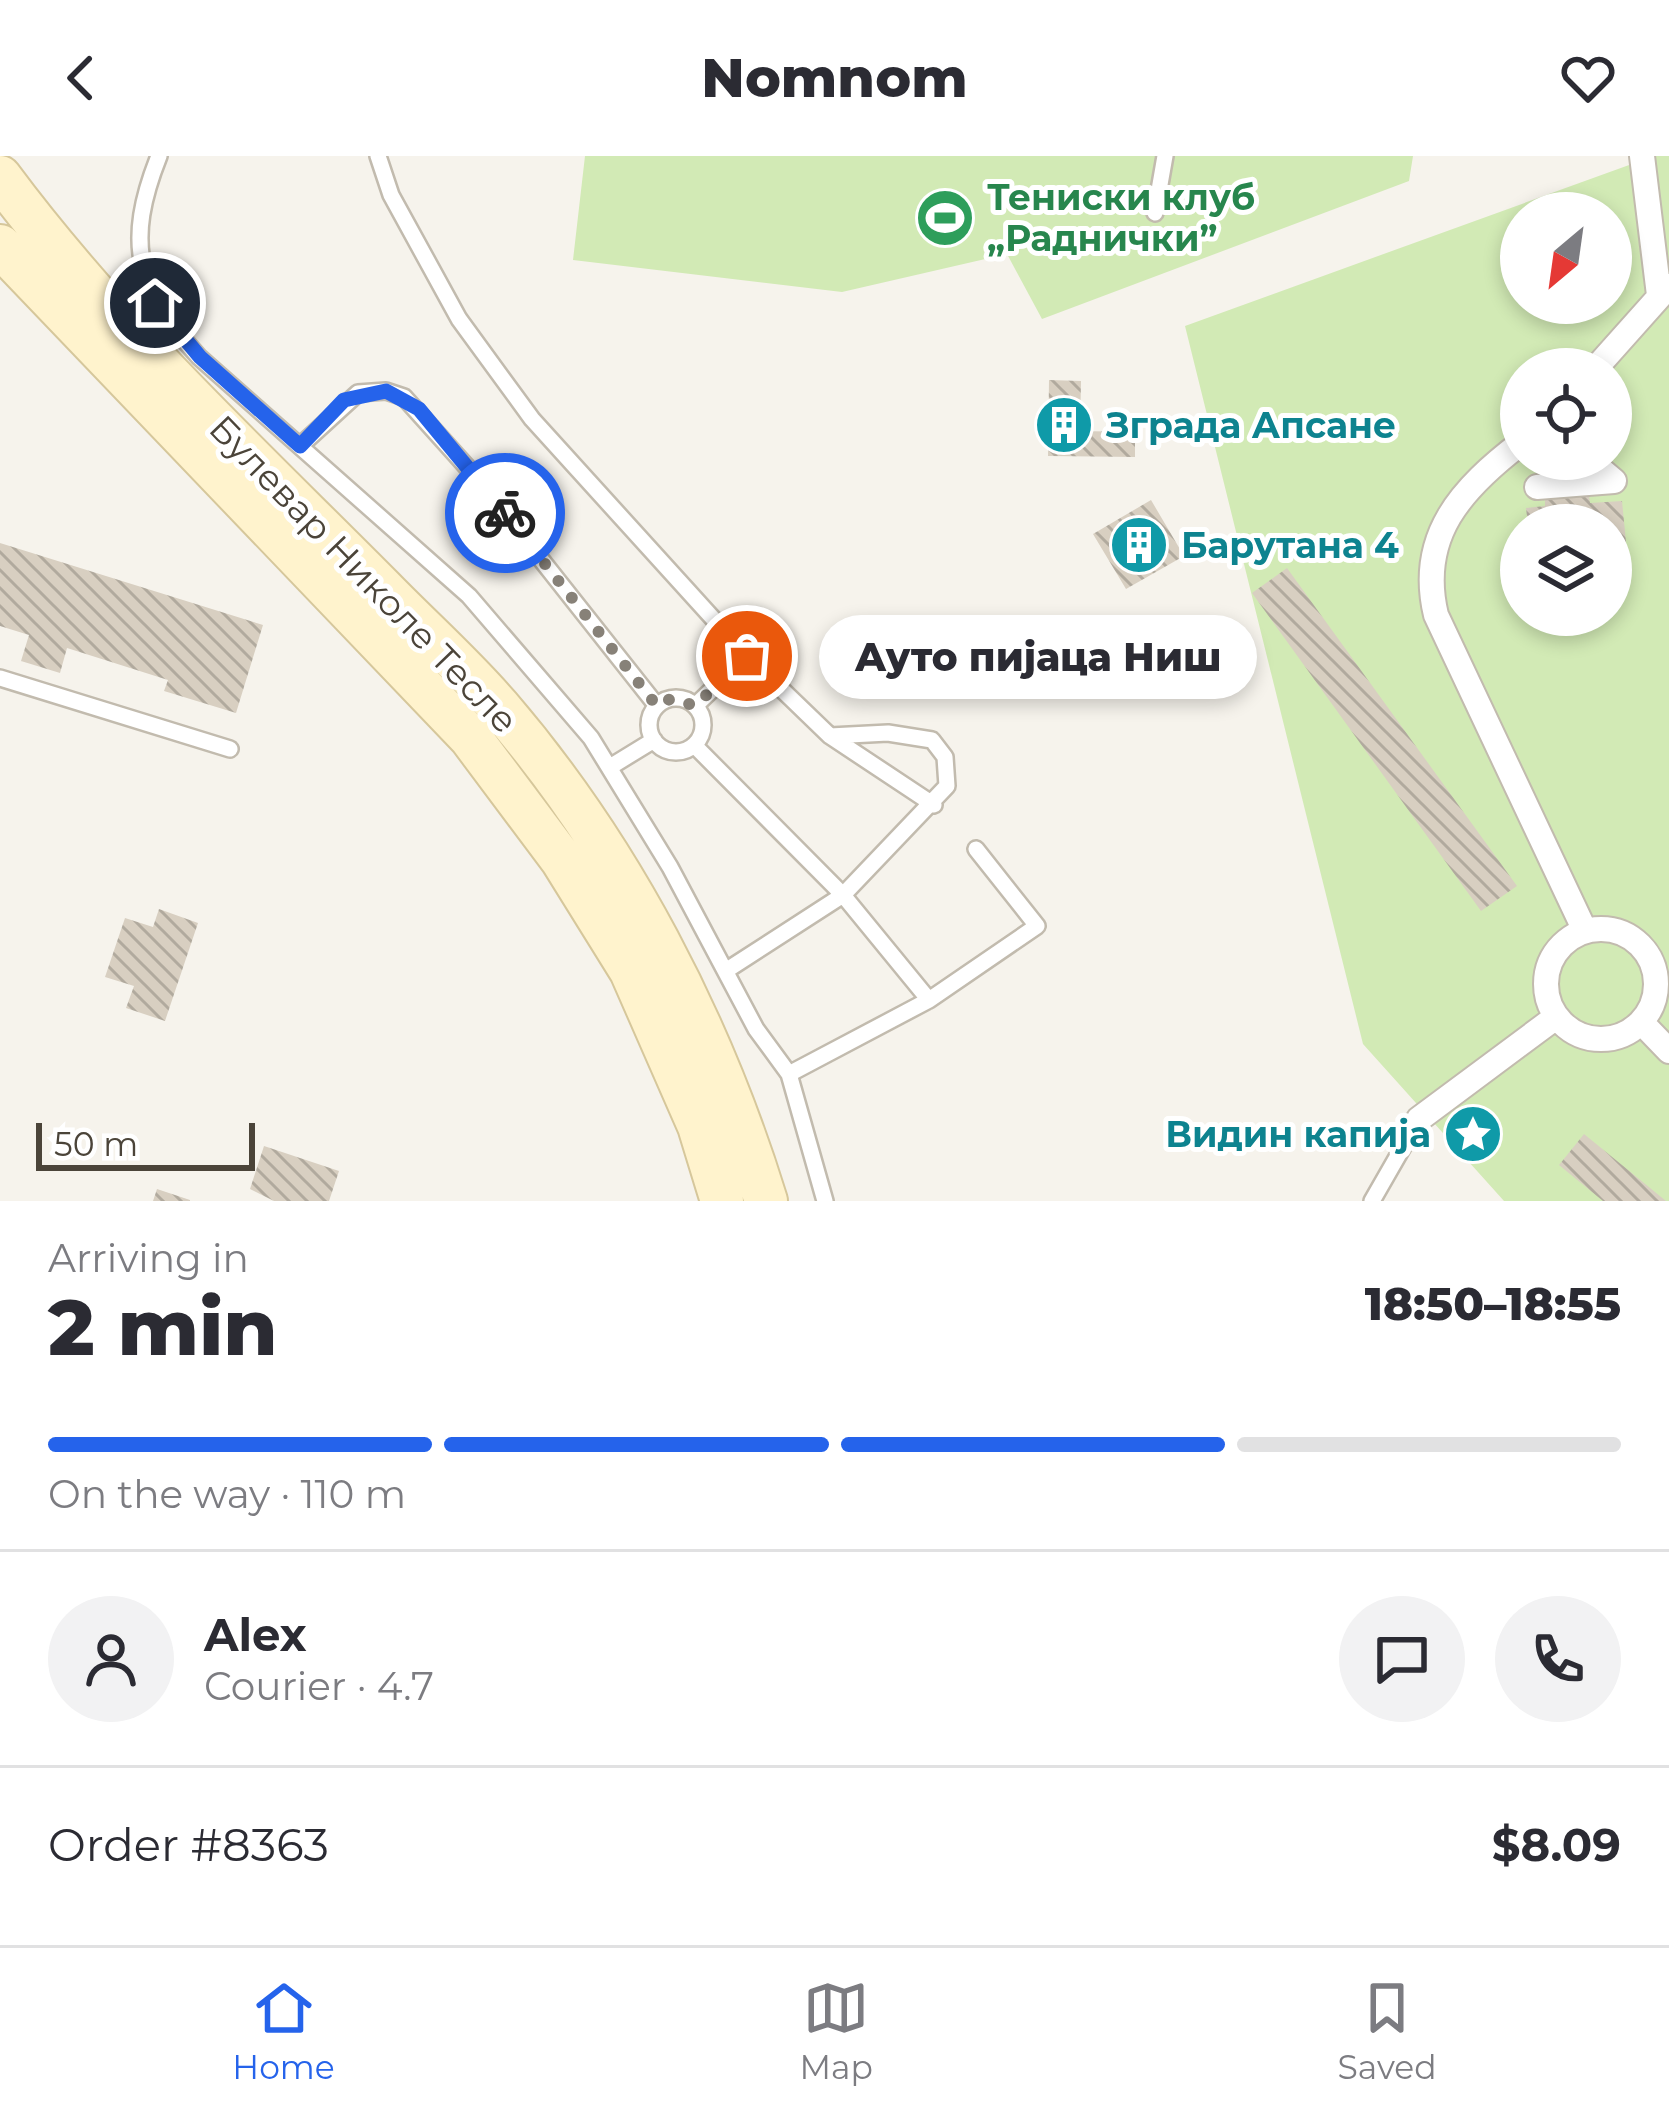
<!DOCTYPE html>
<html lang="en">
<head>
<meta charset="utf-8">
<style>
  :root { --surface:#fff; --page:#f2f2f3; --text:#2b2b33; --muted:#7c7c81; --line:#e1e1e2; --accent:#2563eb }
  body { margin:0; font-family:Montserrat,sans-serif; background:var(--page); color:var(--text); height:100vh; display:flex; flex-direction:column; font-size:45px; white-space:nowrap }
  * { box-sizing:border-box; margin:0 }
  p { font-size:39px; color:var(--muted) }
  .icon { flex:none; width:66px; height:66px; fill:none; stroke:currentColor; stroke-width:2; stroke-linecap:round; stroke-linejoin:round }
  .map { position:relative; height:1045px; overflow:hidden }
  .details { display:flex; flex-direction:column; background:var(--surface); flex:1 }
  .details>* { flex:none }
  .needle { width:78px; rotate:209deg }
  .buttons { position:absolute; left:1500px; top:36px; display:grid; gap:24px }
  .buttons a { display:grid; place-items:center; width:132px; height:132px; border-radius:50%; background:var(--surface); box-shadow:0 6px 18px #0003; font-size:60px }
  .scale { position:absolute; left:36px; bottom:30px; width:219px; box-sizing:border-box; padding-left:12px; border:6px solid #4b4439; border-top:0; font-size:33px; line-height:42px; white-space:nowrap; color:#4b4439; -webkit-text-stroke:9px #fff; paint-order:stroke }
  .pin { position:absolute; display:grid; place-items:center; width:102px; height:102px; color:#fff; margin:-51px; border:6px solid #fff; border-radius:50%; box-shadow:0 3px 12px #0007 }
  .courier { position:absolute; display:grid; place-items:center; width:120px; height:120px; margin:-60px; border:9px solid #2563eb; border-radius:50%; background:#fff; color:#222; box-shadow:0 3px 15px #0007 }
  .bubble { position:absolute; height:84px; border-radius:42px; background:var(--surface); box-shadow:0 6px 18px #0003; font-size:39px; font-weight:800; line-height:84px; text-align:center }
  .overview em { font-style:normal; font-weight:800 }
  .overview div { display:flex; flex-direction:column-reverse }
  .overview { display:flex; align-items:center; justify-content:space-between; height:204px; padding:0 48px }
  h1 { font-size:78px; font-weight:800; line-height:90px }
  .bar { display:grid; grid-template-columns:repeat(4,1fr); gap:18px 12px; align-content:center; height:144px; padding:0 48px }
  .bar i { height:15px; border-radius:9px; background:var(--line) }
  .bar .current { background:var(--accent) }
  .bar p { grid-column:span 4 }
  .line { display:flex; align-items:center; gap:30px; padding:0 48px; border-top:3px solid var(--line) }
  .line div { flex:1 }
  .round { display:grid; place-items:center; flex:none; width:126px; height:126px; border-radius:63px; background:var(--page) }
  header { display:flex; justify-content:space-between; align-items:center; height:156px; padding:0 48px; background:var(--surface); font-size:54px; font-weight:800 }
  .tabs { display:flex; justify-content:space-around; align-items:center; height:168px; border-top:3px solid var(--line); background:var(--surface); font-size:33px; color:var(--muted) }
  .tabs a { display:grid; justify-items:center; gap:6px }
  .tabs .current { color:var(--accent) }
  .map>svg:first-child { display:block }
  .park { fill:#d2eab5; fill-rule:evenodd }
  .building { fill:url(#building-back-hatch) }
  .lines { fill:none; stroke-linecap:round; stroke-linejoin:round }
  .service-casing { stroke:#c2bbae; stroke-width:20 }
  .pedestrian-casing { stroke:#c2bbae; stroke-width:28 }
  .secondary-casing { stroke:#d6c79b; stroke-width:46 }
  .service { stroke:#fff; stroke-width:15 }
  .pedestrian { stroke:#fff; stroke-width:24 }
  .secondary { stroke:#fff3cd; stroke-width:42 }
  .done { stroke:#878178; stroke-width:12; stroke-dasharray:0 21.6 }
  .route { stroke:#2563eb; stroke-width:15 }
  .labels { text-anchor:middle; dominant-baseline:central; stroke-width:10; stroke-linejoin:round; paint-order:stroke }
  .leisure-label { font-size:36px; font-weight:bold; fill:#27864d; stroke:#fff; text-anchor:start }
  .culture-label { font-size:36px; font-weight:bold; fill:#0d838f; stroke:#fff; text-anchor:start }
  .street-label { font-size:36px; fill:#4b4439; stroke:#fff }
</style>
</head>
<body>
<header><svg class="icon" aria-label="back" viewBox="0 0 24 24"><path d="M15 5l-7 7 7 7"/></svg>Nomnom<svg class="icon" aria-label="heart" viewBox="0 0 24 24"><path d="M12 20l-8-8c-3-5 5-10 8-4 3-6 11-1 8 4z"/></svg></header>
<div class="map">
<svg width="1669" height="1045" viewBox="0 0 1669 1045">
  <defs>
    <pattern id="building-back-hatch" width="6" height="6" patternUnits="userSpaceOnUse" patternTransform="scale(3)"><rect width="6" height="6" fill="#d8cfc1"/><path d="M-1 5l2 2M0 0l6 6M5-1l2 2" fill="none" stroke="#b1aa9e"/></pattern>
  </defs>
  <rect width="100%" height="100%" fill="#f6f3ec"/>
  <!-- park -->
  <path class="park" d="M585 0H1413L1409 25 1042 163 1007 98 842 136 573 104Z
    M1654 0H1669V1045H1504L1363 888 1185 170ZM1521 57H1611V147H1521ZM1521 213H1611V303H1521ZM1521 369H1611V459H1521Z"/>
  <!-- building -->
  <path class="building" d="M1049 224 1081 225 1080 275 1135 276V301L1048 300Z
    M1589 339 1590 347 1622 345 1626 386 1611 387V369H1528L1526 352 1545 350V343Z
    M1151 344 1184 400 1126 433 1093 378Z
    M0 387 263 469 236 557 164 535 168 524 67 492 60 517 21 505 29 479 0 470Z
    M1287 412 1517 730 1481 755 1252 437Z
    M159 753 198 767 165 865 126 852 134 830 105 821 125 762 153 771Z
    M1584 978 1666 1045H1603L1559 1009Z
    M264 990 339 1015 329 1045H274L250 1033Z
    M157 1033 190 1044V1045H153Z"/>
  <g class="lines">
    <!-- service casing -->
    <g class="service-casing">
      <path id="service" d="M159 0C124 88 137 133 199 201L469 440 591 582 670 711 756 873 789 918 825 1045
        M378 0 391 39 459 163 532 263 747 500 830 580 934 649
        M1155 57 1165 0
        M300 290 358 237 386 235 404 241 475 320 657 550
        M0 522 230 593
        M649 569a27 27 0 1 1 54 0a27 27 0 1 1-54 0Z
        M695 550 747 500
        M694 589 843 739 929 844
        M610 611 654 584
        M727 814 843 739 947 630 945 601 932 584 888 577 830 580
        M789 918 929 844 1037 770 976 693
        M1372 1045 1419 963"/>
    </g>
    <!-- pedestrian casing -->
    <g class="pedestrian-casing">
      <path id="pedestrian" d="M1642 0 1659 139
        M1595 213 1669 130
        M1521 287C1462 332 1417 380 1436 459L1585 775
        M1537 331 1614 325 1588 303
        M1546 828a55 55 0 1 1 110 0a55 55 0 1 1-110 0Z
        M1642 867 1669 895
        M1419 963 1556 861"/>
    </g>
    <!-- secondary casing -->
    <g class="secondary-casing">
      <path id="secondary" d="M0 21C112 172 252 301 384 434 422 473 464 510 499 551 622 694 711 867 766 1045
        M0 90 470 581 562 704 631 815 699 970 722 1045"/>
    </g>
    <!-- service -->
    <use href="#service" class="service"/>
    <!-- pedestrian -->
    <use href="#pedestrian" class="pedestrian"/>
    <!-- secondary -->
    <use href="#secondary" class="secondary"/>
  </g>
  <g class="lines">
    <!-- done -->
    <path class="done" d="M505 357 657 550 672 542 695 550 747 500"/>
    <!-- route -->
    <path class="route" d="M155 147 200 201 300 290 344 244 386 235 419 253 505 357"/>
  </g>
  <!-- icons -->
  <defs>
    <g id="stadium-disc" transform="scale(3)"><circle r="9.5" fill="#2e9e5b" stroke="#fff"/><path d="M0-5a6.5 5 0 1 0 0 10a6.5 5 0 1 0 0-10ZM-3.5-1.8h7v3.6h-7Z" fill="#fff"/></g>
    <g id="building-disc" transform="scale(3)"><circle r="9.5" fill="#0f9aa8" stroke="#fff"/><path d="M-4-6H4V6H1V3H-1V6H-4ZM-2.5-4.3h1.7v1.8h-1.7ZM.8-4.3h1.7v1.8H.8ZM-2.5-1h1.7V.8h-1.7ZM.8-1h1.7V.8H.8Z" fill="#fff"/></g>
    <g id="sight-disc" transform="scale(3)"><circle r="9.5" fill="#0f9aa8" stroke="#fff"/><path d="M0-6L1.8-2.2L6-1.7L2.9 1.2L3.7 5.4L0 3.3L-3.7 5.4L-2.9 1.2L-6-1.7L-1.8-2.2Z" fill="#fff"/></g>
  </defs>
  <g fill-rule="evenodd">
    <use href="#stadium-disc" x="945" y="62"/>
    <use href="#building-disc" x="1064" y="269"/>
    <use href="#building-disc" x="1139" y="389"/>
    <use href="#sight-disc" x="1473" y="978"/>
  </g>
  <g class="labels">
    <!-- leisure labels -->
    <g class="leisure-label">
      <text x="987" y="41">Тениски клуб<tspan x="987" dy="41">„Раднички”</tspan></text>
    </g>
    <!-- culture labels -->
    <g class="culture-label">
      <text x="1106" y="269">Зграда Апсане</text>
      <text x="1181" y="389">Барутана 4</text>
      <text x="1431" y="978" text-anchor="end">Видин капија</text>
    </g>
    <!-- street labels -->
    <g class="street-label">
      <text transform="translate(364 418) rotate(46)">Булевар Николе Тесле</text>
    </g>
  </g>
</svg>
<div class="buttons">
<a><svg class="needle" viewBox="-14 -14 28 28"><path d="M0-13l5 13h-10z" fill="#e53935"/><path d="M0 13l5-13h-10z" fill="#7c7c81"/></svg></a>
<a><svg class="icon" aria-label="locate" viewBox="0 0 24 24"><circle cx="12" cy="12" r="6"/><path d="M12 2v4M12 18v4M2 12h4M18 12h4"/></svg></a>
<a><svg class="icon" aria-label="layers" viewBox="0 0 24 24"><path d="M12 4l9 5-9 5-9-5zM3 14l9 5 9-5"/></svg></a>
</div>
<div class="scale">50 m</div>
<div class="pin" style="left:747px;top:500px;background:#ea580c"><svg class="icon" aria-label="bag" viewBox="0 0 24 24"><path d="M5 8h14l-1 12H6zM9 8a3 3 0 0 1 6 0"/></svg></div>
<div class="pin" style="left:155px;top:147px;background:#1f2937"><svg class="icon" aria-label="home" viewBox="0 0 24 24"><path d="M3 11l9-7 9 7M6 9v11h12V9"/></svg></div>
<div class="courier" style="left:505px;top:357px"><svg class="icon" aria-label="bike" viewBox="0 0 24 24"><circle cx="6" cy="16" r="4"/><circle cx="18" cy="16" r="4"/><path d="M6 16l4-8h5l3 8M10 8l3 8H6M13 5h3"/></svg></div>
<div class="bubble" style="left:819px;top:459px;width:438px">Ауто пијаца Ниш</div>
</div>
<section class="details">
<div class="overview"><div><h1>2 min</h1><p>Arriving in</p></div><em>18:50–18:55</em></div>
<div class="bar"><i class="current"></i><i class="current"></i><i class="current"></i><i></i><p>On the way · 110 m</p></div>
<div class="line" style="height:216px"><a class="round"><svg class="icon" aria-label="person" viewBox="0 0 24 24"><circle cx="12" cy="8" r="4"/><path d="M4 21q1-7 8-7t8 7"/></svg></a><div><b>Alex</b><p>Courier · 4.7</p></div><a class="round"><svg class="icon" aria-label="chat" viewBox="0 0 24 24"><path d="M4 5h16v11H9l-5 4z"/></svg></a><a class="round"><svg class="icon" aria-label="phone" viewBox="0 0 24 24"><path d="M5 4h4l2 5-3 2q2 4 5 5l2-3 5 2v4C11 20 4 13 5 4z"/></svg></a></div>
<div class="line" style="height:156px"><div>Order #8363</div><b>$8.09</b></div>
</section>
<nav class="tabs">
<a class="current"><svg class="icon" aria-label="home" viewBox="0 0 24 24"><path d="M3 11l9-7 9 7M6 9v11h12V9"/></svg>Home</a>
<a><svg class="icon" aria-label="map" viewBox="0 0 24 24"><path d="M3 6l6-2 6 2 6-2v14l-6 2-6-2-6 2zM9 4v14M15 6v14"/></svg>Map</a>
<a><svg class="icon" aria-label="saved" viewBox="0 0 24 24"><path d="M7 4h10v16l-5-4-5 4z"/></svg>Saved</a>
</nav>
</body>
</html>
